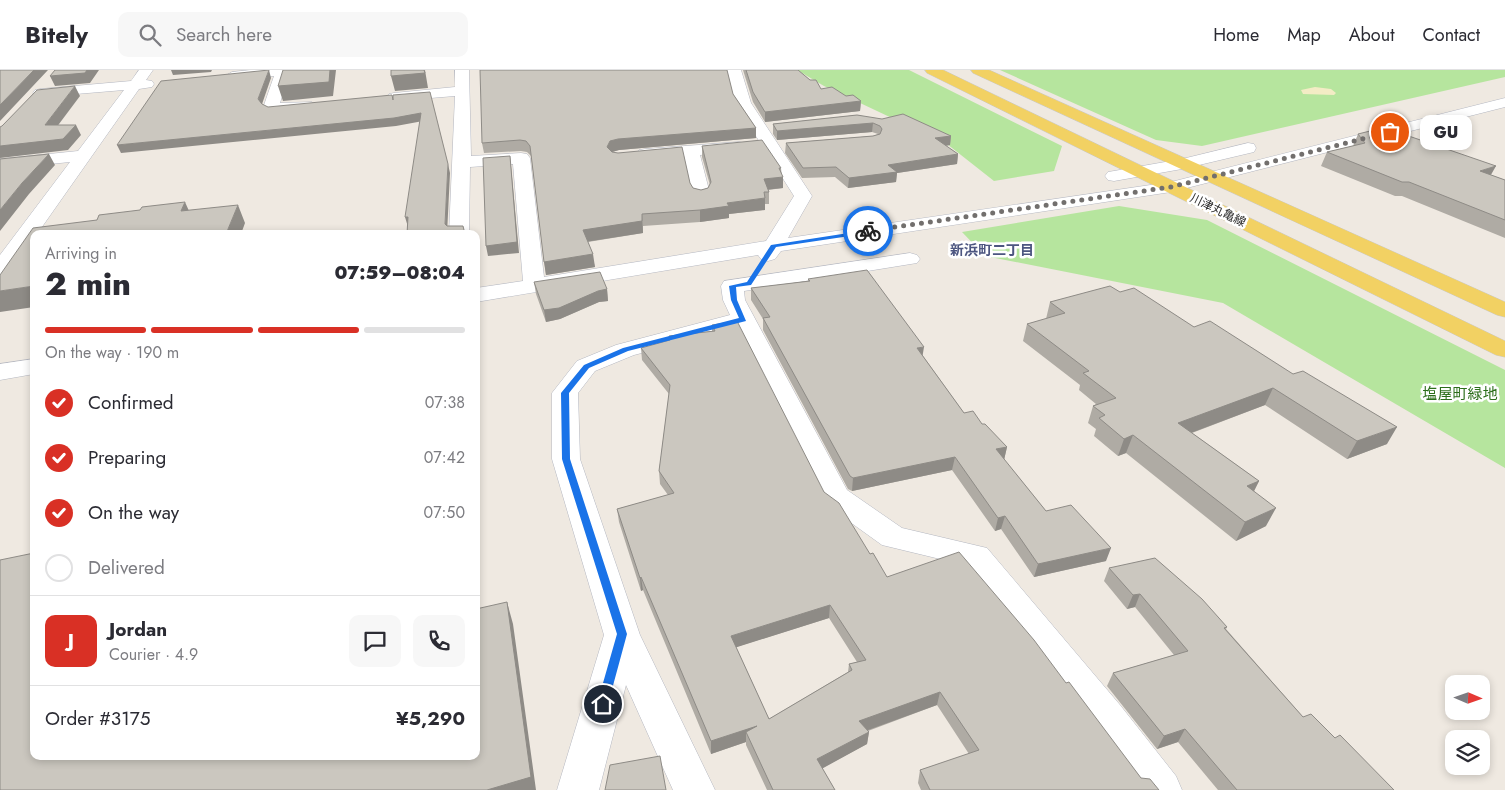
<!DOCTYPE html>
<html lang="en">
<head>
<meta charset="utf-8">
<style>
  :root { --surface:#fff; --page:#f7f7f7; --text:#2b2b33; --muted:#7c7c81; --line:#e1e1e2; --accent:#d93025 }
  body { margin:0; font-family:Jost,"Noto Sans JP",sans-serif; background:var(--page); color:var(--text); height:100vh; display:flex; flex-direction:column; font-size:19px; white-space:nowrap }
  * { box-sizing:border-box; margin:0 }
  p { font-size:16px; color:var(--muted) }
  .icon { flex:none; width:28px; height:28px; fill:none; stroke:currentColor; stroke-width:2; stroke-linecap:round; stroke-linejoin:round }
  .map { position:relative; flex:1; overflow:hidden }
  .sheet { position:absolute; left:30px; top:160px; width:450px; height:530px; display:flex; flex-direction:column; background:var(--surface); border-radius:10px; box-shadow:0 2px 8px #0003 }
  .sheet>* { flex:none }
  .needle { width:32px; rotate:92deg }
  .controls { position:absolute; left:1445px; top:605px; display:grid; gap:10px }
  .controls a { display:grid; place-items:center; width:45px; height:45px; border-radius:10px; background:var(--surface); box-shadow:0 2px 8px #0003; font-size:25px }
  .pin { position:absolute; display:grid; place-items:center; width:42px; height:42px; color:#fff; margin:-21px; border:2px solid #fff; border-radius:50%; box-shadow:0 1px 5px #0007 }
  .courier { position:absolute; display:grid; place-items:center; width:50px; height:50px; margin:-25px; border:4px solid #1a73e8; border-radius:50%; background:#fff; color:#222; box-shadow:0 1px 6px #0007 }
  .bubble { position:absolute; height:35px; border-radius:10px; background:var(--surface); box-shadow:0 2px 8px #0003; font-size:16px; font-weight:800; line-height:35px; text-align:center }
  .headline em { font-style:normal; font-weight:800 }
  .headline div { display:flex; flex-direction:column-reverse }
  .headline { display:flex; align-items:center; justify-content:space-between; height:85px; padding:0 15px }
  h1 { font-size:32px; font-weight:800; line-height:38px }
  .bar { display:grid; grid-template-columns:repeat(4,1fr); gap:8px 5px; align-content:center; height:60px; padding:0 15px }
  .bar i { height:6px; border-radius:4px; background:var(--line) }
  .bar .on { background:var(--accent) }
  .bar p { grid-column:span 4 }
  .line { display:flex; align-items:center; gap:12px; padding:0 15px; border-top:1px solid var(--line) }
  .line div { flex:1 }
  .round { display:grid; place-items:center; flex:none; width:52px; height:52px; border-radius:10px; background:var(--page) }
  ol { padding:0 15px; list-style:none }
  li { display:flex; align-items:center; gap:15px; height:55px }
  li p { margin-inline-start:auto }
  li .icon { padding:5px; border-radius:50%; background:var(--accent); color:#fff; stroke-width:4 }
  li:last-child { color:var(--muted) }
  li i { width:28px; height:28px; border:2px solid var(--line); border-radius:50% }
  header { display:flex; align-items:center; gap:30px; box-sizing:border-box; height:70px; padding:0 25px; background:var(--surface); border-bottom:1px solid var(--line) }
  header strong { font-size:24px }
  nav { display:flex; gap:28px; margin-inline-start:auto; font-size:18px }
  .search { width:350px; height:45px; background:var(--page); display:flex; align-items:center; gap:12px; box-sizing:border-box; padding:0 18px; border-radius:10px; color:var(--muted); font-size:19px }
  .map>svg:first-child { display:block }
  .green { fill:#b6e59e }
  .sand { fill:#f3ecc5 }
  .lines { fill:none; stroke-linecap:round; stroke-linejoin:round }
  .minor-casing { stroke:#b4b7c1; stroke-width:1 }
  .major-casing { stroke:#c9c9c9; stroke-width:1 }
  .minor { fill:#fff; fill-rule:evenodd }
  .major { fill:#f2d163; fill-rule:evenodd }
  .wall { fill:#afaba4; fill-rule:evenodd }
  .shaded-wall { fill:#8e8b86 }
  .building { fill:#cbc7bf; stroke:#8e8b86; fill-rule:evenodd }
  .route { fill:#1a73e8 }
  .done { stroke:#726f6d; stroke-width:5; stroke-dasharray:0 9 }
  .labels { text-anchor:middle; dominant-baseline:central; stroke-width:5; stroke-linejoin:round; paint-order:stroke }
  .far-street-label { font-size:12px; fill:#2e2e2e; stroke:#fff }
  .far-neighbourhood-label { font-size:14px; font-weight:bold; fill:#4d5680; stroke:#fff }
  .park-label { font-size:15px; fill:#2c6e1b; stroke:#fff }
</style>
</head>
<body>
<header>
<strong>Bitely</strong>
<div class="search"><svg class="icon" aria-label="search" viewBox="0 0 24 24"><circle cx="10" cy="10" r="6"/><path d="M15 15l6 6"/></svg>Search here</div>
<nav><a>Home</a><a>Map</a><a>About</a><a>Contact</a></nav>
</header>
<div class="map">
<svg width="1505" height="720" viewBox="0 0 1505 720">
  <rect width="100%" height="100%" fill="#efe9e1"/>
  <!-- green -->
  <path class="green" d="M797 0H909L1062 76 1054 101 994 111 947 74 824 16Z
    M1000 0H1505V7L1202 76 1156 70Z
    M1119 136 1207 150 1505 300V398L1223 233 985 186 962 162Z"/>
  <!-- sand -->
  <path class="sand" d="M1315 17 1331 19 1336 23 1334 25 1303 24 1301 20Z"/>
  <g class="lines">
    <!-- minor casing -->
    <g class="minor-casing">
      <path id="minor" d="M139 0H153L146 10 152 11 154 14 152 17 139 19 37 164H34V168L8 205 0 206V185L70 92 0 99V89L78 81 124 20 40 27 35 26 33 23 35 20 40 19 131 11Z
        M251 0H290L280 33 312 32 315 35 312 38 307 40 271 43 266 41 263 38 274 6 232 10 225 6 232 2Z
        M455 0H469L471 86 521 83 527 84 530 88 544 207 766 171 794 126 735 33 727 0H741L751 33 812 126 788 168 1171 112 1505 28V37L1171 122 781 181 775 189 768 191 761 189 758 185 476 232V218L523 211 513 94 470 97 469 164H449L455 26 394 31 389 30 387 27 389 24 394 23 455 17Z
        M739 72 745 73 747 77 745 81 700 85 710 124 708 128 701 130 694 128 692 124 684 86 645 89 639 88 637 84 639 80 645 79Z
        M1248 73 1254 74 1256 78 1254 82 1182 99 1114 111 1108 110 1105 106 1108 102 1114 101 1182 89Z
        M910 183 917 185 920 189 917 193 744 221 745 230 847 420 902 458 987 478 1120 635 1176 706 1182 720H1136L1092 659 965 495 882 475 825 434 737 258 634 285 595 301 578 323 580 389 640 565 715 720H673L626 615 599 720H557L604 565 552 389V323L577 291 616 275 730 245 723 230 721 216 724 211Z
        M34 289V304L0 310V294Z"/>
    </g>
    <!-- major casing -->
    <g class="major-casing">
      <path id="major" d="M925 0H943L1505 271V287L1496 285 927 3Z
        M971 0H989L1505 232V247L1497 245 973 3Z"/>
    </g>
    <!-- minor -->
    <use href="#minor" class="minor"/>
    <!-- major -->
    <use href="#major" class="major"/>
  </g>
  <!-- wall -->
  <path class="wall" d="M743 0H798L821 19 861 31 860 41 765 52 753 32Z
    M733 24 756 58V68L619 80 612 82 690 113 693 118 701 120 708 118 710 115 702 87V76L781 98 783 118 768 120 769 122V134H765V140L729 144V148L700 152 643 156V163L588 172 595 197 546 205 531 86 527 82 521 81 484 83 482 73Z
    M857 45 951 66 950 75 946 76 958 84 957 94 897 103 896 112 848 118 835 107 802 108 785 83 786 73 873 66 878 64 872 62 777 70 773 64V54Z
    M1358 64 1491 105 1505 110V168L1402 126H1395L1321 96 1327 82 1353 76Z
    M808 209 923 286 964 343 982 354 1007 377 1004 390 1046 441 1106 491 1034 507 1001 459 995 461 952 400 852 421 848 419 763 260V249L751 230V218L808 211Z
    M534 212 607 219 608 231 599 232 560 249 546 252 536 224Z
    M1120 222 1194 257 1387 374 1347 389 1265 335 1192 363 1259 411 1254 421 1266 456 1236 471 1126 383 1118 386 1094 366 1096 359 1088 353 1093 336 1096 334 1079 320 1080 315 1023 271 1027 254 1046 249 1050 232Z
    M712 255 824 422 887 507 1066 613 1141 708 1159 720H921L918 713 920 700 969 684 937 635 868 661 869 662 867 674 822 698 835 720H767L746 675V672L711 684 643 520 641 521 619 452 617 439 668 425 660 414 659 401 669 324 642 290 641 278 669 271V266L712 261ZM829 548 857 592 849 594 848 602 769 649 736 577Z
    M1109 498 1227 557 1226 559 1303 647 1335 668 1394 720H1218L1178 672 1157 679 1107 616 1113 603 1174 585 1135 537 1127 539 1104 511Z"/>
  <!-- shaded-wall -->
  <path class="shaded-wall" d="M34 0H48L0 51V35Z
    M87 0H99L90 13 55 16 50 6Z
    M171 0H212L211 2 173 5Z
    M269 0 271 8 261 37 258 29Z
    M330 0H336L333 26 283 31 278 16Z
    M425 0 428 18 395 21 391 6Z
    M75 16 80 26 50 66 45 55Z
    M861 31 860 41 765 52V42Z
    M421 43 423 51 396 56 121 83 117 75Z
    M873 53 872 62 777 70V61Z
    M76 55 81 65 68 80 0 88V76Z
    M756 58V68L619 80 612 82 607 77 610 71 618 69Z
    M951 66 950 75 934 77 935 68Z
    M49 84 55 95 29 124 0 161V140L22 113Z
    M958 84 957 94 897 103 896 112 848 118 849 108 888 95Z
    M510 86 511 96 519 183 488 186 486 176Z
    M448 94 450 103 447 164 445 154Z
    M1496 96 1488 110 1480 101Z
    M783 107V118L764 120V109Z
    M765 128V140L729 144V148L700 152V140L727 133Z
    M185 132 193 150 181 141Z
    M238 135 245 153 241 164H226Z
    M642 144 643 163 585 172 583 160Z
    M405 147H408V157Z
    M593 184 595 197 546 205 544 192Z
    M34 216V237L0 242V221Z
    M607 219 608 231 599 232 560 249 546 252 544 240 598 221Z
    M924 277 922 289 917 278Z
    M1273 318 1265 335 1172 370 1178 353Z
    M1397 357 1387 374 1347 389 1357 371Z
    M1133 365 1126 383 1118 386 1124 369Z
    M1007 377 1004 390 996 379Z
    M955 387 952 400 852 421 853 408Z
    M1259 411 1250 429 1247 416Z
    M1276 438 1266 456 1236 471 1245 452Z
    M1005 446 1001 459 995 461 998 448Z
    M1111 478 1106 491 1034 507 1038 494Z
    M641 507 643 520 641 521 640 508Z
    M1140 524 1135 537 1127 539 1133 525Z
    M507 532 513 554 536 720H487Z
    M830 535 829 548 731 579V566Z
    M940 622 937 635 857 664 859 651Z
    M757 656 746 662V672L711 684V671Z
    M1185 659 1178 672 1157 679 1164 666Z
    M869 662 867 674 816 702 817 689Z"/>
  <!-- building -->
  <path class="building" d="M0 0H34L0 35Z
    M55 0H87L85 3 50 6Z
    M269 0 258 29 262 34 268 37 392 25 393 30V25L430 22 448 94 445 154 447 156H463L465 164H407L408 147H405L421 43 394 48 117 75 161 11Z
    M283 0H330L329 12 278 16Z
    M391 0H424L425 3 391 6Z
    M480 0H727L733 24 756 58 618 69 610 71 607 77 612 82 618 83 682 77 690 113 693 118 701 120 708 118 711 112 702 76 762 70 781 98H779L783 107 764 109 769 122H764L765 128 727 133 729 136 700 140 642 144V151L583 160 593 184 544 192 530 76 526 71 520 70 482 73Z
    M746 0H798L810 10H816L821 19 832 17 846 26 853 25 861 31 765 42 753 22Z
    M75 16 45 55H76L63 69 0 76V57L2 56 37 20Z
    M903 44 951 66 935 68 958 84 888 95 897 102 849 108 836 97 803 98 786 73 873 66 880 64 882 59 880 56 873 53 777 61 773 54 857 45 882 49Z
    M1370 61 1392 67 1400 63 1496 96 1480 101 1505 110V150L1409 112H1402L1327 82 1365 73 1358 64Z
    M49 84 22 113 0 140V89Z
    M510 86 517 172 486 176 483 88Z
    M185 132 181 141 238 135 226 164H34V216L0 221V205L33 158 97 150 99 145 140 140 142 137Z
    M867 200 924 277 917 278 964 343 973 341 982 354H985L1007 377 996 379 1046 441 1071 435 1111 478 1038 494 1005 446 998 448 955 387 853 408 850 406 763 248 770 247 751 218 810 211 808 209Z
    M600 202 607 219 598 221 559 238 544 240 534 212Z
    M1110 216 1120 222 1134 218 1194 257 1210 251 1293 304 1303 301 1397 357 1357 371 1273 318 1178 353 1259 411 1247 416 1276 438 1245 452 1133 365 1124 369 1099 348 1105 345 1093 336 1116 328 1083 303 1089 301 1027 254 1065 243 1050 232Z
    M737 251 824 422 839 433 870 484 873 483 887 507 959 482 1034 570 1066 613 1069 612 1141 708 1150 709 1159 720H930L920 700 979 680 940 622 859 651 869 662 817 689 835 720H773L746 662 757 656 711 671 641 507 640 508 617 439 674 423 659 401 670 315 641 278 670 270 669 266 715 261 712 255ZM830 535 866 590 849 594 852 600 769 649 731 566Z
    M34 483V686H476V539L507 532 531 707 487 720H0V490Z
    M1155 488 1202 529 1227 557 1224 558 1303 647 1311 644 1335 668 1340 665 1394 720H1237L1185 659 1164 666 1113 603 1188 581 1140 524 1133 525 1109 498Z
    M660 686 666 720H605L610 695Z"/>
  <!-- route -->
  <path class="route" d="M868 160 870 163 776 177 751 215 736 217 737 230 746 251 628 281 589 298 569 323 570 389 627 564 608 634 607 637H599L597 634 617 564 562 389 561 323 584 295 623 278 739 248 731 230 729 216 747 212 771 175Z"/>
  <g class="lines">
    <!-- done -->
    <path class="done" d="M868 161 1171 117 1390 62"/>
  </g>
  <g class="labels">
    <!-- far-street labels -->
    <g class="far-street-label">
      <text transform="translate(1218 140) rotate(26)">川津丸亀線</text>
    </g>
    <!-- far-neighbourhood labels -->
    <g class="far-neighbourhood-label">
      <text x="992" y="180">新浜町二丁目</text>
    </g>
    <!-- park labels -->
    <g class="park-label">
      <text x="1460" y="324">塩屋町緑地</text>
    </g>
  </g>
</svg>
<div class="controls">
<a><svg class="needle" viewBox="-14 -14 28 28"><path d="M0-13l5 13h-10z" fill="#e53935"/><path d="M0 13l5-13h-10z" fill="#7c7c81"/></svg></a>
<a><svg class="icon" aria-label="layers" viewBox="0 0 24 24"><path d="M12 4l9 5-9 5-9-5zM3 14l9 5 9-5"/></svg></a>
</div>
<div class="pin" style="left:1390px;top:62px;background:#ea580c"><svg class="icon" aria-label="bag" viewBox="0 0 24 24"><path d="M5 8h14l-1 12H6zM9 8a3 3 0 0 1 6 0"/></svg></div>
<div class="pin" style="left:603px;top:634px;background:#1f2937"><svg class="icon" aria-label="home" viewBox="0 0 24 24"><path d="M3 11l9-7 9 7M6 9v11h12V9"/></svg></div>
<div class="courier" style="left:868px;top:161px"><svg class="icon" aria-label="bike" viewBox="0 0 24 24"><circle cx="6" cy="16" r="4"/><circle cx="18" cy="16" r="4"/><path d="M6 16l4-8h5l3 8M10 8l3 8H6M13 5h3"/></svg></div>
<div class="bubble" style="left:1420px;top:45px;width:52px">GU</div>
<section class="sheet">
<div class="headline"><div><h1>2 min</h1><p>Arriving in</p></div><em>07:59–08:04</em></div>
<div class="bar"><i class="on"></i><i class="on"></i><i class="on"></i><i></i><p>On the way · 190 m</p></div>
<ol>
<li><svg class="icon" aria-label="check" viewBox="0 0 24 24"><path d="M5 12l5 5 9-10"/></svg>Confirmed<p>07:38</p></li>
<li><svg class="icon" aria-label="check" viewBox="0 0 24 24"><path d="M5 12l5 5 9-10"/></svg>Preparing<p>07:42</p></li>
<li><svg class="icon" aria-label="check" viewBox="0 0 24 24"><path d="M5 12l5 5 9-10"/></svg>On the way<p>07:50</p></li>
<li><i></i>Delivered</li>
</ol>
<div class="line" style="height:90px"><b class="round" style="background:var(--accent);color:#fff">J</b><div><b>Jordan</b><p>Courier · 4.9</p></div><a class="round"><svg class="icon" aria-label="chat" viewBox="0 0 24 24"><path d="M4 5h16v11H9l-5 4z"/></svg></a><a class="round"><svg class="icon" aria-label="phone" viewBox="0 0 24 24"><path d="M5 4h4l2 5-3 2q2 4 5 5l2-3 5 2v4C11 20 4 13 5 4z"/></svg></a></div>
<div class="line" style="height:65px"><div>Order #3175</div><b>¥5,290</b></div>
</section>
</div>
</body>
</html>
